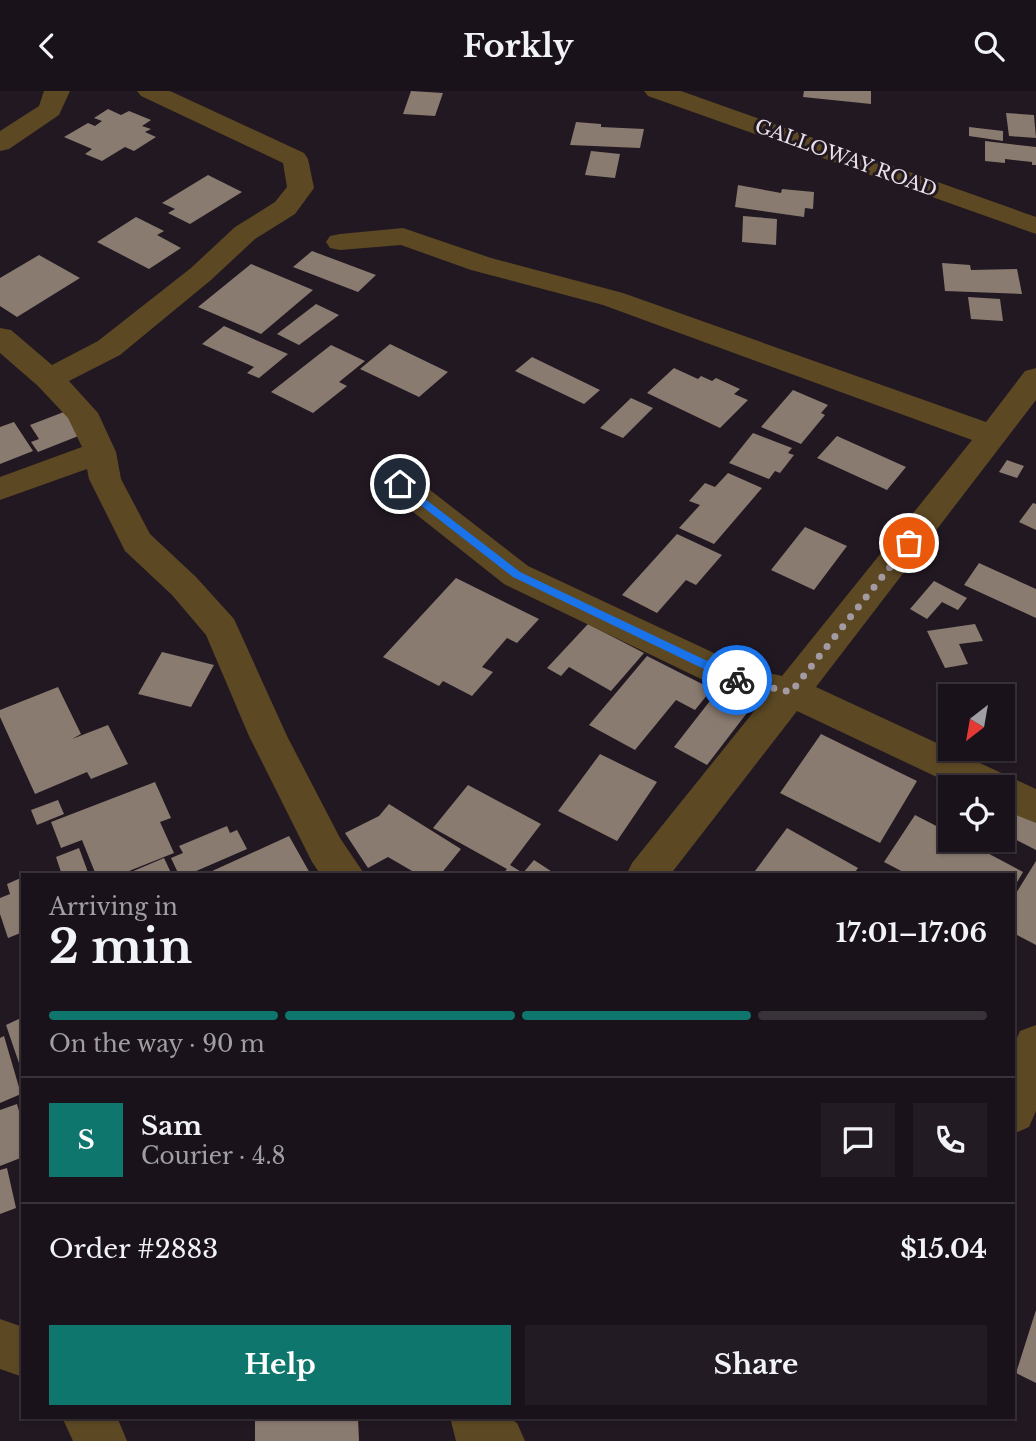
<!DOCTYPE html>
<html lang="en">
<head>
<meta charset="utf-8">
<style>
  :root { --surface:#1a121a; --page:#231b23; --text:#f1f3f6; --muted:#9f9ea2; --line:#383239; --accent:#0f766e }
  body { margin:0; font-family:"Libre Baskerville",serif; background:var(--page); color:var(--text); height:100vh; display:flex; flex-direction:column; font-size:26px; white-space:nowrap }
  * { box-sizing:border-box; margin:0 }
  p { font-size:23px; color:var(--muted) }
  .icon { flex:none; width:38px; height:38px; fill:none; stroke:currentColor; stroke-width:2; stroke-linecap:round; stroke-linejoin:round }
  .map { position:relative; flex:1; overflow:hidden }
  .sheet { position:absolute; left:21px; top:782px; width:994px; height:546px; display:flex; flex-direction:column; background:var(--surface); border-radius:0px; box-shadow:0 2px 5px #0004,0 0 0 2px var(--line) }
  .sheet>* { flex:none }
  .needle { width:46px; rotate:211deg }
  .fabs { position:absolute; left:938px; top:593px; display:grid; gap:14px }
  .fabs a { display:grid; place-items:center; width:77px; height:77px; border-radius:0px; background:var(--surface); box-shadow:0 2px 5px #0004,0 0 0 2px var(--line); font-size:35px }
  .pin { position:absolute; display:grid; place-items:center; width:60px; height:60px; color:#fff; margin:-30px; border:4px solid #fff; border-radius:50%; box-shadow:0 2px 7px #0007 }
  .courier { position:absolute; display:grid; place-items:center; width:70px; height:70px; margin:-35px; border:5px solid #1a73e8; border-radius:50%; background:#fff; color:#222; box-shadow:0 2px 9px #0007 }
  .overview em { font-style:normal; font-weight:700 }
  .overview div { display:flex; flex-direction:column-reverse }
  .overview { display:flex; align-items:center; justify-content:space-between; height:119px; padding:0 28px }
  h1 { font-size:46px; font-weight:700; line-height:52px }
  .bar { display:grid; grid-template-columns:repeat(4,1fr); gap:10px 7px; align-content:center; height:84px; padding:0 28px }
  .bar i { height:9px; border-radius:5px; background:var(--line) }
  .bar .current { background:var(--accent) }
  .bar p { grid-column:span 4 }
  .line { display:flex; align-items:center; gap:18px; padding:0 28px; border-top:2px solid var(--line) }
  .line div { flex:1 }
  .round { display:grid; place-items:center; flex:none; width:74px; height:74px; border-radius:0px; background:var(--page) }
  .primary-button { display:flex; gap:14px; margin-top:auto; padding:14px 28px }
  .primary-button a { flex:1; height:80px; border-radius:0px; background:var(--accent); color:#fff; font-size:28px; font-weight:700; line-height:80px; text-align:center }
  .primary-button a+a { background:var(--page); color:var(--text) }
  header { display:flex; justify-content:space-between; align-items:center; height:91px; padding:0 28px; background:var(--surface); font-size:32px; font-weight:700 }
  .map>svg:first-child { display:block }
  .building { fill:#8a7b70 }
  .lines { fill:none; stroke-linecap:round; stroke-linejoin:round }
  .minor { fill:#5c4823; fill-rule:evenodd }
  .route { fill:#1a73e8 }
  .done { stroke:#a39aa3; stroke-width:7; stroke-dasharray:0 12.6 }
  .labels { text-anchor:middle; dominant-baseline:central; stroke-width:6; stroke-linejoin:round; paint-order:stroke }
  .far-street-label { font-size:19px; fill:#e8e0e8; stroke:#221822 }
</style>
</head>
<body>
<header><svg class="icon" aria-label="back" viewBox="0 0 24 24"><path d="M15 5l-7 7 7 7"/></svg>Forkly<svg class="icon" aria-label="search" viewBox="0 0 24 24"><circle cx="10" cy="10" r="6"/><path d="M15 15l6 6"/></svg></header>
<div class="map">
<svg width="1036" height="1350" viewBox="0 0 1036 1350">
  <rect width="100%" height="100%" fill="#221822"/>
  <!-- building -->
  <path class="building" d="M411 0 443 2 435 25 403 23Z
    M804 0H871V13L803 6Z
    M108 18 121 24 129 20 151 29 142 35 151 38 145 41 156 46 134 60 125 56 102 70 85 63 92 58 64 46 88 32 95 35 102 30 94 27Z
    M1006 22 1034 24 1036 47 1009 45Z
    M576 31 601 33V36L644 38 640 57 570 54Z
    M969 36 1003 40V50L969 45Z
    M985 50 1036 56V74H1032V71L1005 68V72L985 70Z
    M591 60 620 63 615 87 585 84Z
    M208 84 242 101 190 133 168 122 175 118 162 112Z
    M738 94 781 102 782 98 814 101 813 118 805 117 804 126 735 116Z
    M743 125 777 128 776 154 742 151Z
    M136 126 164 140 157 144 181 157 149 178 97 151Z
    M312 160 376 184 358 201 293 176Z
    M39 164 80 187 17 226 0 215V187Z
    M942 172 970 174 971 179 1017 178 1022 203 945 200Z
    M251 173 313 199 261 243 198 216Z
    M968 206 1000 208 1003 230 971 228Z
    M316 213 339 224 299 254 277 243Z
    M224 235 288 263 259 287 247 282 254 276 202 253Z
    M390 253 448 281 419 306 360 278Z
    M331 254 365 270 339 291 347 295 313 322 271 301Z
    M532 266 600 299 584 313 515 280Z
    M674 277 698 288 701 285 712 290 716 287 740 298 734 303 748 309 720 337 647 302Z
    M793 299 828 314 821 322 825 324 801 353 761 336Z
    M631 307 653 317 623 347 600 337Z
    M69 319 86 342 38 361 31 351 39 348 30 334Z
    M14 331 33 360 0 373V336Z
    M753 342 792 357 788 362 794 364 780 382 775 380 769 388 729 372Z
    M837 345 906 376 887 399 817 367Z
    M1007 369 1024 375 1017 387 999 381Z
    M728 382 762 397 714 453 679 437 700 414 689 410 705 392 715 396Z
    M1033 412 1036 413V439L1019 431Z
    M805 436 847 455 814 499 771 479Z
    M677 443 722 464 696 494 686 489 657 522 622 504Z
    M979 472 1036 498V527L964 494Z
    M456 487 539 528 517 552 507 547 482 576 493 581 472 605 443 590 439 595 383 566Z
    M934 490 967 507 958 519 942 511 927 528 910 518Z
    M588 533 644 562 611 600 569 576 561 585 547 577Z
    M975 533 983 550 959 553 968 573 945 577 927 540Z
    M162 561 214 574 191 616 138 603Z
    M647 565 712 598 695 619 676 609 635 659 589 634Z
    M58 596 81 643 72 648 108 634 128 673 91 688 87 681 35 703 0 626V619Z
    M720 597 753 614 707 674 674 656Z
    M821 643 917 690 880 752 780 702Z
    M600 663 657 691 617 750 558 720Z
    M155 691 171 727 160 731 174 762 119 784H96L82 749 61 757 51 731Z
    M468 694 541 733 510 774 523 782 534 769 557 784H502L507 778 433 737Z
    M58 709 64 723 37 734 31 719Z
    M389 713 461 758 440 784H419L388 766 368 777 345 742 379 725Z
    M1003 714 1036 730V759L1003 742Z
    M915 724 950 742V749H963L1023 781 1013 798V784H909L884 771Z
    M227 735 230 742 237 739 247 758 187 784H179L171 767 183 762 179 755Z
    M787 737 858 777 853 784H752Z
    M289 745 311 784H212L210 781Z
    M79 757 89 784H62L56 766Z
    M164 767 172 784H124Z
    M1036 770V854L1013 842V807Z
    M23 786V841L8 847 0 823V807L10 803 7 793Z
    M23 926V981H22L6 934Z
    M4 945 21 1003 0 1012V947Z
    M17 1013 23 1034V1066L0 1075V1019Z
    M7 1077 16 1117 0 1123V1079Z
    M1036 1219V1292L1016 1282Z
    M255 1326H358L359 1350H255Z"/>
  <g class="lines">
    <!-- minor -->
    <path class="minor" d="M44 0H70L59 24 9 58 0 60V40L39 15Z
      M137 0H170L304 62 308 68 314 97 295 123 255 148 211 189 120 264 69 290 98 322 116 361 121 388 150 443 196 486 234 528 287 645 340 747 365 784H321L312 771 249 645 206 544 172 504 125 460 89 388 87 378 0 409V386L82 356 68 327 38 295 0 262V237L11 239 52 274 98 250 191 177 235 136 275 111 287 96 283 72 141 5Z
      M644 0H681L1036 126V143L648 5Z
      M403 137 491 167 623 202 986 331 1025 280 1036 277V309L816 596 1036 698V732L1003 719V696H958L797 620 670 784H626L632 772 763 609 726 600 504 493 388 401 384 393 388 385 400 382 412 385 528 475 746 577 782 585 972 349 603 214 471 179 401 154 340 159 330 157 326 151 330 145 340 143Z
      M1036 934V1020L1029 1036 1013 1043V956L1020 940Z
      M0 1228 23 1236V1286L0 1278Z
      M62 1326H117L127 1350H73Z
      M450 1326H507L517 1332 525 1350H456Z"/>
  </g>
  <!-- route -->
  <path class="route" d="M396 391H403L520 481 741 586V592H733L513 486 396 395Z"/>
  <g class="lines">
    <!-- done -->
    <path class="done" d="M737 589 791 601 909 452"/>
  </g>
  <g class="labels">
    <!-- far-street labels -->
    <g class="far-street-label">
      <text transform="translate(846 67) rotate(20)">GALLOWAY ROAD</text>
    </g>
  </g>
</svg>
<div class="fabs">
<a><svg class="needle" viewBox="-14 -14 28 28"><path d="M0-13l5 13h-10z" fill="#e53935"/><path d="M0 13l5-13h-10z" fill="#9f9ea2"/></svg></a>
<a><svg class="icon" aria-label="locate" viewBox="0 0 24 24"><circle cx="12" cy="12" r="6"/><path d="M12 2v4M12 18v4M2 12h4M18 12h4"/></svg></a>
</div>
<div class="pin" style="left:909px;top:452px;background:#ea580c"><svg class="icon" aria-label="bag" viewBox="0 0 24 24"><path d="M5 8h14l-1 12H6zM9 8a3 3 0 0 1 6 0"/></svg></div>
<div class="pin" style="left:400px;top:393px;background:#1f2937"><svg class="icon" aria-label="home" viewBox="0 0 24 24"><path d="M3 11l9-7 9 7M6 9v11h12V9"/></svg></div>
<div class="courier" style="left:737px;top:589px"><svg class="icon" aria-label="bike" viewBox="0 0 24 24"><circle cx="6" cy="16" r="4"/><circle cx="18" cy="16" r="4"/><path d="M6 16l4-8h5l3 8M10 8l3 8H6M13 5h3"/></svg></div>
<section class="sheet">
<div class="overview"><div><h1>2 min</h1><p>Arriving in</p></div><em>17:01–17:06</em></div>
<div class="bar"><i class="current"></i><i class="current"></i><i class="current"></i><i></i><p>On the way · 90 m</p></div>
<div class="line" style="height:126px"><b class="round" style="background:var(--accent);color:#fff">S</b><div><b>Sam</b><p>Courier · 4.8</p></div><a class="round"><svg class="icon" aria-label="chat" viewBox="0 0 24 24"><path d="M4 5h16v11H9l-5 4z"/></svg></a><a class="round"><svg class="icon" aria-label="phone" viewBox="0 0 24 24"><path d="M5 4h4l2 5-3 2q2 4 5 5l2-3 5 2v4C11 20 4 13 5 4z"/></svg></a></div>
<div class="line" style="height:91px"><div>Order #2883</div><b>$15.04</b></div>
<div class="primary-button"><a>Help</a><a>Share</a></div>
</section>
</div>
</body>
</html>
